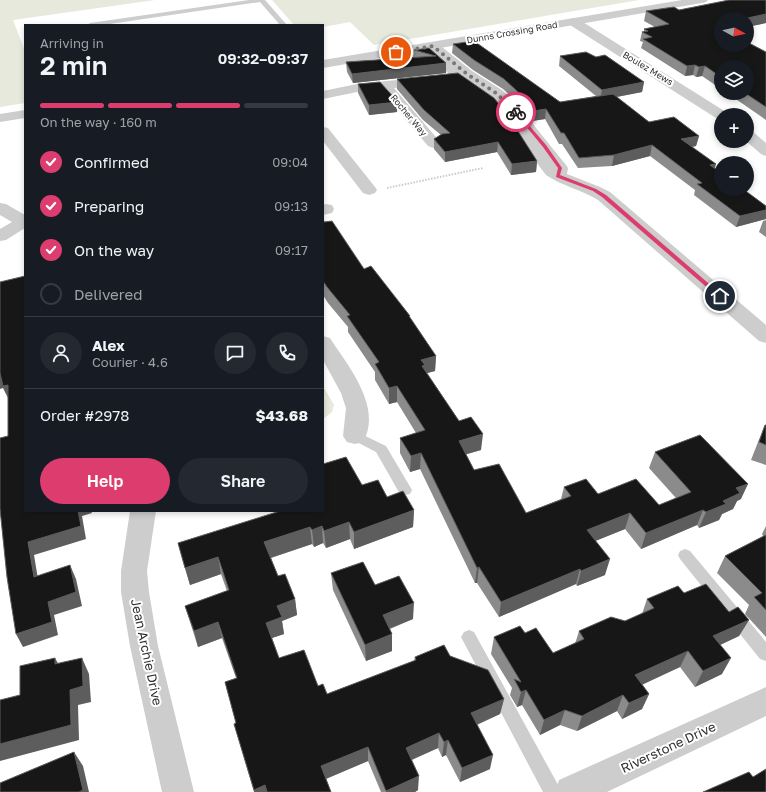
<!DOCTYPE html>
<html lang="en">
<head>
<meta charset="utf-8">
<style>
  :root { --surface:#171b24; --page:#242831; --text:#f1f3f6; --muted:#9ea1a6; --line:#363941; --accent:#dc3d6e }
  body { margin:0; font-family:"Golos Text",sans-serif; background:var(--page); color:var(--text); height:100vh; display:flex; flex-direction:column; font-size:15px; white-space:nowrap }
  * { box-sizing:border-box; margin:0 }
  p { font-size:13px; color:var(--muted) }
  .icon { flex:none; width:22px; height:22px; fill:none; stroke:currentColor; stroke-width:2; stroke-linecap:round; stroke-linejoin:round }
  .map { position:relative; flex:1; overflow:hidden }
  .side { position:absolute; left:24px; top:24px; width:300px; height:488px; display:flex; flex-direction:column; background:var(--surface); border-radius:0px; box-shadow:0 2px 6px #0003 }
  .side>* { flex:none }
  .needle { width:26px; rotate:98deg }
  .tools { position:absolute; left:714px; top:12px; display:grid; gap:8px }
  .tools a { display:grid; place-items:center; width:40px; height:40px; border-radius:50%; background:var(--surface); box-shadow:0 2px 6px #0003; font-size:20px }
  .pin { position:absolute; display:grid; place-items:center; width:34px; height:34px; color:#fff; margin:-17px; border:2px solid #fff; border-radius:50%; box-shadow:0 1px 4px #0007 }
  .courier { position:absolute; display:grid; place-items:center; width:40px; height:40px; margin:-20px; border:3px solid #dc3d6e; border-radius:50%; background:#fff; color:#222; box-shadow:0 1px 5px #0007 }
  .headline em { font-style:normal; font-weight:600 }
  .headline div { display:flex; flex-direction:column-reverse }
  .headline { display:flex; align-items:center; justify-content:space-between; height:68px; padding:0 16px }
  h1 { font-size:26px; font-weight:600; line-height:30px }
  .bar { display:grid; grid-template-columns:repeat(4,1fr); gap:6px 4px; align-content:center; height:48px; padding:0 16px }
  .bar i { height:5px; border-radius:3px; background:var(--line) }
  .bar .on { background:var(--accent) }
  .bar p { grid-column:span 4 }
  .line { display:flex; align-items:center; gap:10px; padding:0 16px; border-top:1px solid var(--line) }
  .line div { flex:1 }
  .round { display:grid; place-items:center; flex:none; width:42px; height:42px; border-radius:21px; background:var(--page) }
  ol { padding:0 16px; list-style:none }
  li { display:flex; align-items:center; gap:12px; height:44px }
  li p { margin-inline-start:auto }
  li .icon { padding:4px; border-radius:50%; background:var(--accent); color:#fff; stroke-width:4 }
  li:last-child { color:var(--muted) }
  li i { width:22px; height:22px; border:2px solid var(--line); border-radius:50% }
  .primary-button { display:flex; gap:8px; margin-top:auto; padding:8px 16px }
  .primary-button a { flex:1; height:46px; border-radius:24px; background:var(--accent); color:#fff; font-size:16px; font-weight:600; line-height:46px; text-align:center }
  .primary-button a+a { background:var(--page); color:var(--text) }
  .map>svg:first-child { display:block }
  .green { fill:#e6e9dc }
  .lines { fill:none; stroke-linecap:round; stroke-linejoin:round }
  .path { stroke:#cacaca; stroke-width:2; stroke-dasharray:1.5 1.5; stroke-linecap:butt }
  .service { fill:#cdcdcd; fill-rule:evenodd }
  .minor { fill:#cdcdcd; fill-rule:evenodd }
  .tertiary { fill:#cdcdcd; fill-rule:evenodd }
  .wall { fill:#8b8b8b }
  .shaded-wall { fill:#5d5d5d }
  .building { fill:#171717; stroke:#5d5d5d }
  .route { fill:#dc3d6e }
  .done { stroke:#787878; stroke-width:4; stroke-dasharray:0 7.2 }
  .labels { text-anchor:middle; dominant-baseline:central; stroke-width:4; stroke-linejoin:round; paint-order:stroke }
  .far-street-label { font-size:9px; fill:#303030; stroke:#fff }
  .near-street-label { font-size:13px; fill:#303030; stroke:#fff }
</style>
</head>
<body>
<div class="map">
<svg width="766" height="792" viewBox="0 0 766 792">
  <rect width="100%" height="100%" fill="#fff"/>
  <!-- green -->
  <path class="green" d="M0 0H155L13 20 25 51V103L0 107Z
    M272 0H639L374 45 350 22 323 27V25H294Z
    M323 386 334 405 332 412 323 419Z"/>
  <g class="lines">
    <!-- path -->
    <path class="path" d="M387 188 483 168"/>
    <!-- service -->
    <path class="service" d="M249 0H265L287 25H280L260 2 103 25H87L90 23Z
      M355 431 386 446 412 490 410 494 405 495 400 494 376 452 351 439 349 436 351 433Z
      M685 549 690 551 766 642V661L760 659 680 559 678 555 680 551Z
      M469 630 474 632 562 792H543L461 637 464 632Z"/>
    <!-- minor -->
    <path class="minor" d="M574 18 578 19 726 112 728 115H721V119L716 118 570 25 568 22 570 19Z
      M433 42 437 43 472 71 502 90 515 102 566 165 568 168 567 174 600 187 610 192 766 325V343L759 341 598 200C582 190 562 186 546 175L494 107 456 80 419 47 421 44Z
      M427 77 432 78 434 81 432 84 394 88 441 143 438 146 433 148 428 146 381 90 357 92 323 99V91L357 84Z
      M323 127 328 128 375 187 377 190 375 193 369 195 363 193 323 141Z
      M747 130 752 131 766 143V156L761 154 746 141Z
      M0 203 6 204 25 215V228L6 240 0 241V229L12 222 0 215Z
      M326 204 332 205 334 209 332 213 323 215V205Z
      M323 336 330 338C348 366 383 407 363 442L355 444 347 442 343 436 346 408 341 393 323 360Z
      M130 511H156L147 571 149 592 158 646 194 792H162L130 646 121 592V571Z
      M766 687V716L607 792H555L559 780Z"/>
    <!-- tertiary -->
    <path class="tertiary" d="M682 0H708L706 2 702 3 323 68V60Z
      M25 110V118L0 122V114Z"/>
  </g>
  <!-- wall -->
  <path class="wall" d="M766 0V23L747 27 721 19V45L766 52V120L727 93H747L721 67V89L702 76 696 77 693 75 685 76 641 48 643 42 640 41 642 32 644 31V29L655 27 644 21 646 11 679 10Z
    M453 44 560 102 596 96 559 66 560 56 644 82 642 92 617 97 649 122 699 136 696 146 691 147 714 169 766 219 736 227 694 195 695 190 650 156 612 166 578 168 562 144H559L545 119 532 121 516 101 503 89 473 70 452 53Z
    M429 48 446 73 353 83 347 72 346 62 413 57 414 50Z
    M397 79 537 161 536 172 511 175 497 152 445 162 434 149V139L441 135 423 120 397 89Z
    M358 84 397 112 369 115 358 93Z
    M323 218 324 222 364 269 410 318 436 356 435 371 427 373 459 421 481 450 466 454 474 470 526 513 561 499 564 487 659 505 676 498 649 468 655 452 741 499 737 501 733 509 722 514 719 520 699 528 697 525 641 549 625 529 595 541 605 575 577 586 576 584 499 617 477 583H475L420 469 410 472 400 453V438L416 433 397 402 389 404 375 380V372L348 332V327L328 303 323 295Z
    M766 220V237L759 232 763 221Z
    M765 425H766V465L751 460 758 442Z
    M323 464 362 485 387 497 414 510 413 527 354 549 350 539 326 548 323 543 314 547 312 544 271 558 278 576 295 599 297 615 282 621 284 634 272 638 279 658 318 686 327 694 414 661 415 657 450 656 504 699 500 714 477 725 490 769 460 782 446 755 442 757 438 748 412 760 418 790 415 792H381L368 761 326 779 331 792H254L234 724 236 723 225 682 236 678 222 638 198 647 185 606 227 591 221 574 190 585 178 543 323 511Z
    M766 526V637L745 614 749 605 717 573 725 556 763 536 762 534Z
    M331 573 375 585 413 619 390 629 392 634V651L366 661 333 590Z
    M684 593 749 620 739 636 720 645 722 674 695 687 680 667 642 684 649 694 642 709 622 719 617 711 577 731 560 725 540 735 522 705 517 707 510 695 512 688 491 654 494 637 525 633 553 653 575 644 579 631 625 621 642 614 647 599Z"/>
  <!-- shaded-wall -->
  <path class="shaded-wall" d="M766 14V23L747 27V19H743Z
    M721 23V32L716 24Z
    M446 63V73L353 83 352 74Z
    M695 65 693 75 685 76 687 66Z
    M705 66 702 76 696 77 699 67Z
    M644 82 642 92 600 100 602 90Z
    M398 102 397 112 369 115V105Z
    M546 109 545 119 532 121 533 111Z
    M699 136 696 146 678 150 681 139Z
    M498 142 497 152 445 162V152Z
    M652 145 650 156 612 166 614 155Z
    M537 161 536 172 511 175 512 164Z
    M716 164 713 175 710 165Z
    M766 210V219L736 227 740 216Z
    M436 356 435 371 424 374 421 360Z
    M0 373 8 385 9 400 3 388 0 389Z
    M397 386V402L389 404V388Z
    M483 434 481 450 457 457 459 441Z
    M421 453 420 469 410 472 411 456Z
    M748 484 741 499 737 501 733 509 722 514 719 520 699 528 706 512 723 501 736 488Z
    M414 510 413 527 354 549V532Z
    M703 510 697 525 641 549 646 533Z
    M78 511H91L92 513 82 516 86 539 34 555 40 591 34 577 28 542Z
    M630 513 625 529 583 546 587 530Z
    M349 522 350 539 326 548 324 531Z
    M322 526 323 543 314 547 312 530Z
    M310 527 312 544 267 559 264 542Z
    M218 557 221 574 190 585 185 568Z
    M610 559 605 575 577 586 581 571Z
    M70 565 76 579 82 606 54 615 58 635 23 647 16 634 48 602Z
    M479 567 477 583H475L477 568Z
    M580 569 576 584 499 617 501 602Z
    M295 599 297 615 282 621 284 634 269 639 266 623 277 606Z
    M414 603 413 619 383 631V615Z
    M749 620 739 636 705 652 713 636Z
    M218 622 222 638 198 647 194 631Z
    M392 634V651L366 661 365 645Z
    M688 651 680 667 629 691 635 675Z
    M55 658 64 674 55 664Z
    M82 658 89 674 91 702 78 705 79 740 0 761V744L70 690Z
    M731 658 722 674 695 687 703 671Z
    M526 690 522 705 517 707 521 692Z
    M649 694 642 709 622 719 629 703Z
    M623 695 617 711 577 731 582 716Z
    M504 699 500 714 469 728 471 713Z
    M565 710 560 725 540 735 544 720Z
    M439 733 438 748 406 762V748Z
    M448 740 446 755 442 757 444 742Z
    M368 747V761L323 780 321 766Z
    M74 752 83 766 89 792H79Z
    M493 755 490 769 460 782 462 768Z
    M419 776 418 790 415 792H386V791Z
    M265 785 267 792H254V790Z"/>
  <!-- building -->
  <path class="building" d="M729 0H766V14L743 19H721V23L716 24 721 27V45H747V42L766 52V107L745 93H747V67H721V77L705 66 699 67 695 65 687 66 643 39 652 37 642 32 648 31 644 29 669 24 646 11 674 7 679 10Z
    M474 41 560 102 613 94 649 122 674 117 699 136 681 139 716 164 710 165 721 173V189H743L766 206V210L740 216 697 184 702 183 652 145 614 155 579 158 564 133H561L546 109 533 111 517 91 504 79 474 60 453 44Z
    M429 48 446 63 352 74 346 62 436 56 414 50Z
    M586 52 596 57 605 55 644 82 602 90 560 56Z
    M458 73 494 98 507 114 537 161 512 164 498 142 445 152 434 139 442 134 450 133 424 110 397 79Z
    M380 82 398 102 369 105 358 84Z
    M323 218 324 222 332 221 364 269 371 266 410 316H409L436 356 421 360 425 365 422 366 459 421 471 417 483 434 459 441 474 470 499 464 526 513 571 496 564 487 586 479 598 494 636 479 659 505 691 492 655 452 700 435 748 484 736 488 740 493 723 501 726 504 706 512 703 510 646 533 630 513 587 530 610 559 581 571 580 569 501 602 479 567 477 568 421 453 411 456 400 438 425 430 397 386 389 388 375 364 379 362 347 316 350 315 327 287 323 281Z
    M25 276V511H78L81 526 28 542 34 577 70 565 76 592 48 602 52 622 16 634 7 577 0 509V438L8 436V385L3 386 0 373V282Z
    M765 425H766V445L759 442Z
    M346 457 362 485 378 480 387 497 403 491 414 510 354 532 349 522 324 531 322 526 312 530 310 527 264 542 278 576 285 574 295 599 277 606 282 617 266 623 279 658 304 650 318 686 323 684 327 694 416 660 415 657 444 645 450 656 488 670 504 699 471 713 493 755 462 768 448 740 444 742 439 733 406 748 419 776 386 791 368 747 321 766 331 792H267L265 785 254 790 234 724 236 723 225 682 237 678 218 622 194 631 185 606 229 590 218 557 185 568 178 543 280 511H323V463V464Z
    M766 535V610L754 597 762 593 725 556Z
    M363 562 375 585 399 576 414 603 383 615 392 634 365 645 331 573Z
    M706 584 729 612 738 607 749 620 713 636 731 658 703 671 688 651 635 675 649 694 629 703 623 695 582 716 565 710 544 720 526 690 521 692 514 679 521 682 494 637 520 626 525 633 536 628 553 653 584 639 579 631 611 617 625 621 654 608 647 599 678 586 684 593Z
    M55 658V664L82 658 83 686 70 690 71 725 0 744V700L20 695V666Z
    M74 752 83 790 79 792H0V783Z
    M766 769V792H703L749 772 753 777Z"/>
  <!-- route -->
  <path class="route" d="M516 110 546 145 562 168 560 175 596 189 606 195 722 295V297H718L602 197 593 191 556 177 558 168 543 147 515 113Z"/>
  <g class="lines">
    <!-- done -->
    <path class="done" d="M396 52 433 46 467 74 496 93 516 112"/>
  </g>
  <g class="labels">
    <!-- far-street labels -->
    <g class="far-street-label">
      <text transform="translate(512 32) rotate(-10)">Dunns Crossing Road</text>
      <text transform="translate(648 68) rotate(31)">Boulez Mews</text>
      <text transform="translate(409 115) rotate(50)">Rocher Way</text>
    </g>
    <!-- near-street labels -->
    <g class="near-street-label">
      <text transform="translate(147 652) rotate(78)">Jean Archie Drive</text>
      <text transform="translate(668 747) rotate(-25)">Riverstone Drive</text>
    </g>
  </g>
</svg>
<div class="tools">
<a><svg class="needle" viewBox="-14 -14 28 28"><path d="M0-13l5 13h-10z" fill="#e53935"/><path d="M0 13l5-13h-10z" fill="#9ea1a6"/></svg></a>
<a><svg class="icon" aria-label="layers" viewBox="0 0 24 24"><path d="M12 4l9 5-9 5-9-5zM3 14l9 5 9-5"/></svg></a>
<a>+</a>
<a>−</a>
</div>
<div class="pin" style="left:396px;top:52px;background:#ea580c"><svg class="icon" aria-label="bag" viewBox="0 0 24 24"><path d="M5 8h14l-1 12H6zM9 8a3 3 0 0 1 6 0"/></svg></div>
<div class="pin" style="left:720px;top:296px;background:#1f2937"><svg class="icon" aria-label="home" viewBox="0 0 24 24"><path d="M3 11l9-7 9 7M6 9v11h12V9"/></svg></div>
<div class="courier" style="left:516px;top:112px"><svg class="icon" aria-label="bike" viewBox="0 0 24 24"><circle cx="6" cy="16" r="4"/><circle cx="18" cy="16" r="4"/><path d="M6 16l4-8h5l3 8M10 8l3 8H6M13 5h3"/></svg></div>
<section class="side">
<div class="headline"><div><h1>2 min</h1><p>Arriving in</p></div><em>09:32–09:37</em></div>
<div class="bar"><i class="on"></i><i class="on"></i><i class="on"></i><i></i><p>On the way · 160 m</p></div>
<ol>
<li><svg class="icon" aria-label="check" viewBox="0 0 24 24"><path d="M5 12l5 5 9-10"/></svg>Confirmed<p>09:04</p></li>
<li><svg class="icon" aria-label="check" viewBox="0 0 24 24"><path d="M5 12l5 5 9-10"/></svg>Preparing<p>09:13</p></li>
<li><svg class="icon" aria-label="check" viewBox="0 0 24 24"><path d="M5 12l5 5 9-10"/></svg>On the way<p>09:17</p></li>
<li><i></i>Delivered</li>
</ol>
<div class="line" style="height:72px"><a class="round"><svg class="icon" aria-label="person" viewBox="0 0 24 24"><circle cx="12" cy="8" r="4"/><path d="M4 21q1-7 8-7t8 7"/></svg></a><div><b>Alex</b><p>Courier · 4.6</p></div><a class="round"><svg class="icon" aria-label="chat" viewBox="0 0 24 24"><path d="M4 5h16v11H9l-5 4z"/></svg></a><a class="round"><svg class="icon" aria-label="phone" viewBox="0 0 24 24"><path d="M5 4h4l2 5-3 2q2 4 5 5l2-3 5 2v4C11 20 4 13 5 4z"/></svg></a></div>
<div class="line" style="height:52px"><div>Order #2978</div><b>$43.68</b></div>
<div class="primary-button"><a>Help</a><a>Share</a></div>
</section>
</div>
</body>
</html>
